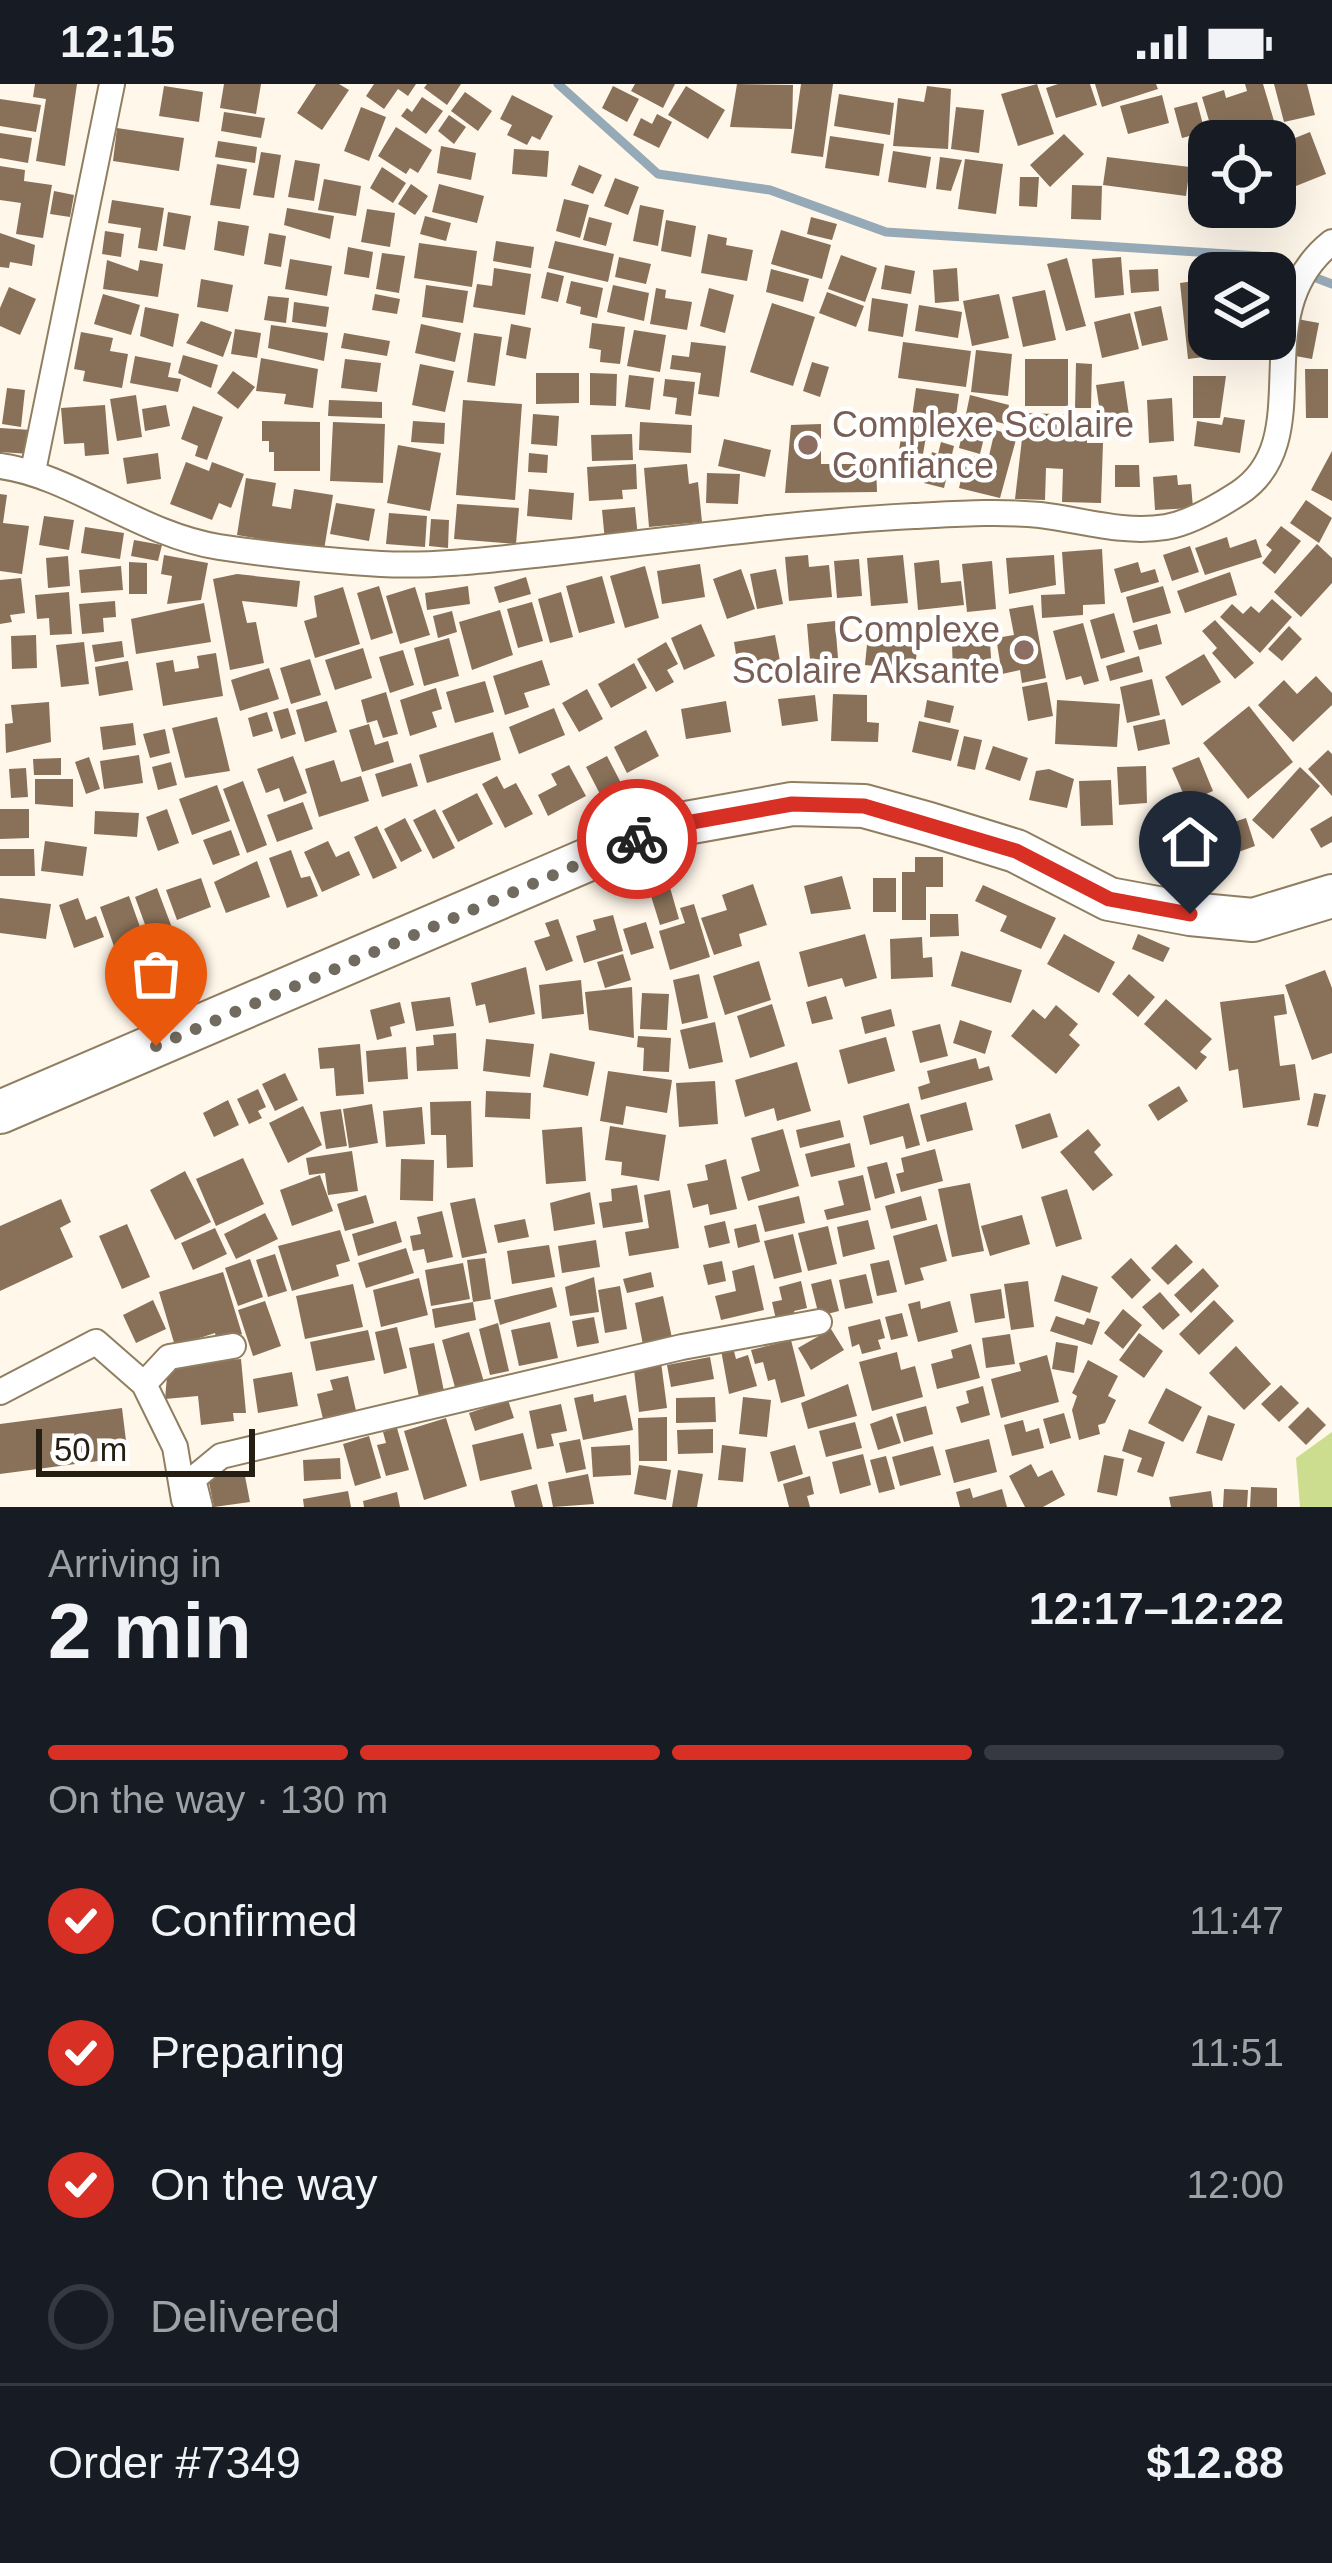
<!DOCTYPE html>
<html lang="en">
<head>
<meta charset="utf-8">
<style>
  :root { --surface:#171b24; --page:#20242c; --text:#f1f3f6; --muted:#9ea1a6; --line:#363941; --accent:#d93025 }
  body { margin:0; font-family:Helvetica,sans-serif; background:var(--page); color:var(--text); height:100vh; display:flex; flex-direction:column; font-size:45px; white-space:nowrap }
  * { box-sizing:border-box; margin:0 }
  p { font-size:39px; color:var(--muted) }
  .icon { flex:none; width:66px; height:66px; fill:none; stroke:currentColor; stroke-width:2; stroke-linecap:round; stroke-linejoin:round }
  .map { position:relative; height:1423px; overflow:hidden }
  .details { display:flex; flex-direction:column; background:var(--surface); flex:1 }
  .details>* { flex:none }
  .controls { position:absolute; left:1188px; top:36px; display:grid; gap:24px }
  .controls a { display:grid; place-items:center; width:108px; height:108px; border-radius:24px; background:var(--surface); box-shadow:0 12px 48px #0002; font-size:60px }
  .scale { position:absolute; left:36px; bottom:30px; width:219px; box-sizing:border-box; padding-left:12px; border:6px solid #251e12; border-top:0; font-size:33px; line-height:42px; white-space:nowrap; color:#251e12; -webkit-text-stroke:9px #fff; paint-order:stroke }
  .pin { position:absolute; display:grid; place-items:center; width:102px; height:102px; color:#fff; margin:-123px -51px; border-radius:50% 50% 50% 0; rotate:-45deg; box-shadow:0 0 12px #0007 }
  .pin .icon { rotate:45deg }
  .courier { position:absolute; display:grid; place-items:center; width:120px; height:120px; margin:-60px; border:9px solid #d93025; border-radius:50%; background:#fff; color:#222; box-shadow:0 3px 15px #0007 }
  .overview em { font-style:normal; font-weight:600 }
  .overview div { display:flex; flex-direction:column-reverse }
  .overview { display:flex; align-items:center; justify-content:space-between; height:204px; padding:0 48px }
  h1 { font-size:78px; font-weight:600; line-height:90px }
  .bar { display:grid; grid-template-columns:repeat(4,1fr); gap:18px 12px; align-content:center; height:144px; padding:0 48px }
  .bar i { height:15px; border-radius:9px; background:var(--line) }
  .bar .selected { background:var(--accent) }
  .bar p { grid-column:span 4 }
  .line { display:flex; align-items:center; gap:30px; padding:0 48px; border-top:3px solid var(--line) }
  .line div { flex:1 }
  ol { padding:0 48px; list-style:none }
  li { display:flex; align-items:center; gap:36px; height:132px }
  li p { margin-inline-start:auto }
  li .icon { padding:12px; border-radius:50%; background:var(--accent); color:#fff; stroke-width:4 }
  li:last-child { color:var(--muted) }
  li i { width:66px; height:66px; border:6px solid var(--line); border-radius:50% }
  .status { display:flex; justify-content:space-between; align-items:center; height:84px; padding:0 60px; background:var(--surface); direction:ltr }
  .status svg { height:33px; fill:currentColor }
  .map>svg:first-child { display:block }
  .green { fill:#ccdd90 }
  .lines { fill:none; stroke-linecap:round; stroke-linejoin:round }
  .stream { stroke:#96a9b7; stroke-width:9 }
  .building { fill:#897159 }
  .street-casing { stroke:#907e61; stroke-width:28 }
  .highway-casing { stroke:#907e61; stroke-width:46 }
  .street { stroke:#fff; stroke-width:24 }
  .highway { stroke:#fff; stroke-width:42 }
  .done { stroke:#716a5e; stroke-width:12; stroke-dasharray:0 21.6 }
  .route { stroke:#d93025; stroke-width:15 }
  .education-dot { fill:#8d6e63; stroke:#fff; stroke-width:4.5 }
  .labels { text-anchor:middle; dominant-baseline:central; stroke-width:9; stroke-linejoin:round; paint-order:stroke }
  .education-label { font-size:36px; fill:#785e54; stroke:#fff; text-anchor:start }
</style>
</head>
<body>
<div class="status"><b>12:15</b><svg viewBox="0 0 49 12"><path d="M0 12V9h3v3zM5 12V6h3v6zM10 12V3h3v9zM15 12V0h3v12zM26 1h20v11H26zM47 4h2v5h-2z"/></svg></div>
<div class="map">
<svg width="1332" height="1423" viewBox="0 0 1332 1423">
  <rect width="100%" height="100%" fill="#fff7ea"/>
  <!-- green -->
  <path class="green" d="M1332 1348V1423H1300L1296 1374Z"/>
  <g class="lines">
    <!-- stream -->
    <path class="stream" d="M558 0 658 90 770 106 886 148 1259 172 1332 200"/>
  </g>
  <!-- building -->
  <path class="building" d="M35 0H77L65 82 36 77 46 15 33 13Z
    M224 0H261L256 30 220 24Z
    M316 0H339L349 6 322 46 297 29Z
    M374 0H416L408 12 398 5 384 25 366 12Z
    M427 0H461L447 21 424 4Z
    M635 0H675L663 24 631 7Z
    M737 0 793 1 792 45 730 43Z
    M801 0H833L823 73 791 69Z
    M1037 0 1054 50 1018 62 1001 10Z
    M1058 0H1090L1097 21 1056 34 1046 4Z
    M1095 0H1156L1158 5 1102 23Z
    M1245 0H1263L1277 47 1258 57H1215L1202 13 1224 6 1226 14 1247 7Z
    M1274 0H1307L1315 31 1284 38Z
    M164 2 203 8 199 38 159 32Z
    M613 2 639 15 627 38 602 24Z
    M686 2 725 26 708 55 668 31Z
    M927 2 951 5 948 65 893 62 898 14 924 18Z
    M465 8 492 27 478 47 451 27Z
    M839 10 894 19 890 51 834 42Z
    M512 11 553 32 540 56 532 52 527 61 507 51 512 41 500 35Z
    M1162 11 1169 39 1128 50 1120 22Z
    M422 13 443 27 426 50 401 32 407 24 412 28Z
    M0 15 41 21 36 48 0 42Z
    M1197 18 1205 48 1182 54 1174 24Z
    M361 23 386 33 369 77 344 67Z
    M956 23 984 26 979 69 951 65Z
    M224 28 265 34 261 54 221 47Z
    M657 30 672 38 659 64 633 51 641 34 652 40Z
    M449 31 466 43 454 60 438 47Z
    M396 43 432 66 418 89 410 84 406 90 378 72Z
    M117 44 184 54 179 87 113 77Z
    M1310 48 1326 90 1296 102 1280 60Z
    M0 49 32 54 28 79 0 74Z
    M1064 50 1084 70 1050 103 1030 81Z
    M830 52 884 60 879 92 825 84Z
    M218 57 257 63 255 79 215 73Z
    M441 62 476 69 471 96 437 89Z
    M514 65 549 67 547 93 512 90Z
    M893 67 931 73 926 104 888 98Z
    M261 68 281 71 274 114 253 111Z
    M940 73 962 76 951 107 936 105Z
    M1107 73 1190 83 1186 112 1103 101Z
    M965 75 1003 80 996 130 958 125Z
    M295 76 320 80 314 117 288 113Z
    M217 80 247 85 240 125 210 121Z
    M579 81 602 91 593 110 571 101Z
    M0 82 25 86 24 97 52 101 43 154 16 150 21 119 0 116Z
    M382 83 406 99 393 119 370 104Z
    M1020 93H1039L1037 123 1019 122Z
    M615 94 639 103 628 131 604 122Z
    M324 95 361 102 356 132 318 126Z
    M411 100 428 112 415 131 398 120Z
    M439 100 484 112 477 139 432 128Z
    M1072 101 1102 102 1101 136 1071 135Z
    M54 107 74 111 70 133 50 130Z
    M564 115 589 121 580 154 556 147Z
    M112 116 164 124 157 167 138 164 141 144 108 139Z
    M640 121 664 126 658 162 633 157Z
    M287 124 334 132 330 155 284 141Z
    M367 125 395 129 390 163 361 158Z
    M168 128 191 132 185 166 163 162Z
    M425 132 451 139 446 157 420 150Z
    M589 133 612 139 606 162 583 156Z
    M811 133 837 140 832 156 807 150Z
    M666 136 696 142 691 173 661 167Z
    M218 137 249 142 244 172 214 166Z
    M781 146 831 161 822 195 771 180Z
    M105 147 124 150 121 173 102 170Z
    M0 149 35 161 32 182 10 178 9 184 0 183Z
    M269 149 286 152 281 183 264 180Z
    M708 150 727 154 726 161 753 166 747 197 701 189Z
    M496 157 534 163 531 184 493 177Z
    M555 157 614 170 608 198 548 184Z
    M419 159 477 167 472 203 414 194Z
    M348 163 373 168 369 194 344 190Z
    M382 169 405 172 399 209 376 205Z
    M841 171 877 184 865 218 828 205Z
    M619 173 651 180 646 200 615 193Z
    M1121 173 1124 211 1095 214 1092 175Z
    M1067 174 1086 242 1066 247 1047 180Z
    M290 175 332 182 327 212 285 205Z
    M107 176 138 187 140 176 163 180 158 213 103 205Z
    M885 181 915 187 911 210 881 205Z
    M494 184 531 190 525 231 473 223 477 200 492 202Z
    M957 184 959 217 935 219 933 186Z
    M771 185 809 195 803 218 766 208Z
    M1158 185 1159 207 1131 209 1129 186Z
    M547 188 564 192 558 218 541 214Z
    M201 195 233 201 228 228 197 223Z
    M1209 195V255H1261L1262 266 1188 275 1180 199Z
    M571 197 603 204 597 234 580 230 581 223 566 219Z
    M426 201 468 207 463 239 422 233Z
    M613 201 649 209 644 237 607 228Z
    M9 203 36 215 20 251 0 242V224Z
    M656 204 666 206 665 214 692 218 687 246 650 240Z
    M709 204 734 211 725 249 700 242Z
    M1045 206 1056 256 1023 263 1012 213Z
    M827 208 864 222 856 243 819 229Z
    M103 210 140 221 131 251 94 240Z
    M375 210 400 215 397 230 372 226Z
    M999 210 1009 254 972 262 963 217Z
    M268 212 289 214 286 239 264 236Z
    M872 214 908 220 903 253 868 247Z
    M294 218 329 223 326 243 292 238Z
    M772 219 815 233 793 302 750 288Z
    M919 221 962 228 958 254 915 247Z
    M1161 222 1168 256 1142 262 1134 228Z
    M145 223 179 230 173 263 140 252Z
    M1130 229 1139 265 1102 274 1094 238Z
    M1297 235 1319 239 1312 275 1290 271Z
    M201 237 232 248 223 273 186 259Z
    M592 239 625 243 620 280 600 278 601 266 589 264Z
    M421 240 461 249 455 278 415 269Z
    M511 240 531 244 526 275 506 271Z
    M271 241 328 249 324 277 268 264Z
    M235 245 261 249 257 274 231 270Z
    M634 246 666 251 660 288 627 282Z
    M81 248 113 254 110 267 128 270 122 304 83 297 85 287 74 285Z
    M344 249 390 257 387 272 341 264Z
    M474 249 502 253 495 302 467 298Z
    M691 258 726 262 719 313 698 310 701 289 670 285 672 271 689 273Z
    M903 258 971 267 966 303 898 294Z
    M976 266 1012 270 1008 312 971 308Z
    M183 271 218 281 211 304 178 289Z
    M135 272 171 279 168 293 181 295 178 308 130 299Z
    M261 274 318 285 313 324 284 320 286 310 256 307Z
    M345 275 381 279 377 308 341 304Z
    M1025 275H1068V322H1025Z
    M812 278 829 283 820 313 803 307Z
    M1076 279 1092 280 1091 324H1075Z
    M420 280 454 287 445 328 412 321Z
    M1305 285H1328V334H1306Z
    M233 287 255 303 238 325 217 309Z
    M536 289H579V319L536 320Z
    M590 289 617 290 616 322 590 321Z
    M629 291 654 294 650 326 625 323Z
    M1193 292H1226L1220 334H1193Z
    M665 295 695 298 691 332 675 330 677 314 663 312Z
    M1124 297 1131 345 1103 349 1096 301Z
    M7 304 25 306 21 343 2 340Z
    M916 304 959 310 955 339 912 333Z
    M136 311 142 353 117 357 110 315Z
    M970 311 1009 321 1005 340 966 330Z
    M1172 314 1174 357 1149 359 1147 316Z
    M329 316 382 318V334L328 332Z
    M463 316 522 320 515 416 456 411Z
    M105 321 109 370 85 372 84 359 64 360 61 324Z
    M166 321 170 342 145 347 142 325Z
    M193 322 223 333 207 376 195 372 198 362 181 355Z
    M1025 329 1087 331V359H1103L1101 419 1062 418 1063 385 1046 384 1045 416 1015 415Z
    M533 330 559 332 557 362 531 360Z
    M1224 333 1245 336 1240 369 1194 362 1197 337 1222 341Z
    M904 336 928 341 923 370 899 366Z
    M262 337 320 338V387H274V368H269V357H262Z
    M413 337 445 339 444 360 411 358Z
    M965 337 987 342 980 370 959 364Z
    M333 338 385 340 383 399 330 397Z
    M640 338 692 341 691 369 639 366Z
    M821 340V380H876L877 408 785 409 791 341Z
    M0 344 32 346 30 370 0 368Z
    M995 346 1017 352 1000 414 959 404 967 371 988 376Z
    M632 350 633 376 592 377 591 351Z
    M724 355 771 366 765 393 718 382Z
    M941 358 954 362 944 404 924 399 932 368 938 370Z
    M398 361 441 369 430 427 387 419Z
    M1332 367V417L1311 406Z
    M158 369 161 395 127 400 123 374Z
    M529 369 548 371 547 389 528 388Z
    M186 378 209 387 212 378 244 390 231 424 219 419 212 436 170 420Z
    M636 380 637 405 622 406 623 415 589 417 587 383Z
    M687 380 689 400 698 398 702 438 649 443 644 384Z
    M1115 381H1139L1140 403H1115Z
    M707 389 740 390 738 420 706 419Z
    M1177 391 1178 401 1191 400 1193 424 1155 426 1153 393Z
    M246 394 276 399 272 422 291 425 294 405 333 411 324 466 237 451Z
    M529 405 574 409 572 436 527 432Z
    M0 410 7 411 3 439 29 442 22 490 0 487Z
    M1306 416 1332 434 1319 459 1290 439Z
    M336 419 375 425 369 457 330 450Z
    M457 420 519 424 516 460 454 455Z
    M635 423 638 454 605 457 602 426Z
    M389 429 427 432 425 463 386 460Z
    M44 432 74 436 69 466 39 461Z
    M431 435 449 436 448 464 429 462Z
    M1281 442 1301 457 1275 490 1262 479 1272 466 1266 461Z
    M85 443 124 449 120 475 81 469Z
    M1227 453 1230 464 1256 455 1262 473 1205 491 1195 464Z
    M134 456 162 461 158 477 131 472Z
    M1317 460 1332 474V499L1301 533 1274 508Z
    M1190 462 1199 488 1172 497 1163 471Z
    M1102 465 1105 520 1083 521V531L1042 534 1041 511 1065 510 1062 468Z
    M164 471 208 479 201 516 167 520 172 492 161 490Z
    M808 471 809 483 829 481 832 513 789 517 785 473Z
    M903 471 908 519 871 522 867 474Z
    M1054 471 1056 501 1009 510 1006 474Z
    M68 472 70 502 48 504 46 474Z
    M859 475 862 512 837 514 834 477Z
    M939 476 941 499 961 497 964 521 918 526 914 479Z
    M992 477 996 525 967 528 962 480Z
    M129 478 147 479V510H129Z
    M1138 478 1141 489 1155 485 1159 498 1121 509 1114 485Z
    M700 480 705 513 662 520 657 487Z
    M121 482 123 506 81 509 79 486Z
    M645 482 659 534 625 544 610 492Z
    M741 485 755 525 727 535 713 495Z
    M776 485 783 520 757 525 750 490Z
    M1230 488 1237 511 1185 529 1177 507Z
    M237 490 300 497 297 523 242 517 247 539 256 538 264 579 230 586 213 495Z
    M602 492 615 539 579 549 566 502Z
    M526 493 531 510 499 519 494 503Z
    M21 494 25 529 10 531 12 538 0 540V496Z
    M379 502 393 549 371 556 357 509Z
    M468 502 470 520 427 526 425 509Z
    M1163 502 1171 529 1133 539 1126 513Z
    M343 503 360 560 315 574 304 537 317 533 314 512Z
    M415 503 430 551 400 560 386 512Z
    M69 508 72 550 50 551 49 534 37 535 35 511Z
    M561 508 573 553 550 559 538 515Z
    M1272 515 1292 533 1260 569 1220 533 1232 520 1243 530 1251 522 1259 529Z
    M115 517 116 533 103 534 104 548 82 550 79 520Z
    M532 518 543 557 518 564 507 525Z
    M204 519 211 558 136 570 131 535Z
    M1033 521 1046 594 1022 599 1020 586 1002 590 996 554 1014 551 1009 525Z
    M500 526 513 571 472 586 459 538Z
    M452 527 457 548 438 554 433 532Z
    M1114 529 1125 568 1101 575 1090 536Z
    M1215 536 1254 579 1235 595 1212 569 1217 564 1202 547Z
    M835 537 838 574 810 576 807 540Z
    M1083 539 1099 597 1084 601 1081 592 1066 596 1053 547Z
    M701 540 715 572 684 586 671 554Z
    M1157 540 1162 560 1139 566 1133 547Z
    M1289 542 1302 555 1282 577 1268 565Z
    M868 550 918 555 915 586 865 581Z
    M36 551 37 584 12 585 11 552Z
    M775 551 781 582 739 589 734 558Z
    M449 554 459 592 424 602 414 564Z
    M122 557 124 573 95 578 92 561Z
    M84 558 89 600 61 603 56 561Z
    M666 558 678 580 667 586 674 598 656 608 637 575Z
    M990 558 992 589 953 590 952 559Z
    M363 564 372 594 335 606 325 576Z
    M403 566 414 601 390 609 379 573Z
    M216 569 223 612 163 622 156 579 173 576 175 588 199 584 197 572Z
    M1204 570 1221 598 1182 622 1165 593Z
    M1139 572 1143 588 1110 597 1106 582Z
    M310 575 321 611 291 620 280 584Z
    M542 576 550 601 524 609 529 623 505 631 493 592Z
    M128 577 133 606 99 612 95 583Z
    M634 579 647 604 611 624 598 600Z
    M269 584 279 615 240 627 231 596Z
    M1316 592 1332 609V621L1293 658 1258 621 1284 596 1297 610Z
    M1152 595 1160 631 1127 639 1120 603Z
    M485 597 494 628 455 639 446 608Z
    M1047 598 1053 632 1028 637 1022 603Z
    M436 604 442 625 432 628 437 643 410 652 400 616Z
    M587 605 603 635 579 648 562 619Z
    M386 608 398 650 383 654 377 636 367 639 361 616Z
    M833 610 867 611V638L879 639 878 658 831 657Z
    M815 611 818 637 782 642 778 615Z
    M927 616 954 622 950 639 924 633Z
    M1057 616 1120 620 1117 663 1055 660Z
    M327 617 337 648 305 658 296 626Z
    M726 617 731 648 686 655 681 625Z
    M49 618 51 658 6 669 5 640 13 639 11 621Z
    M1249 622 1293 678 1248 715 1203 659Z
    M288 624 296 650 281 655 273 628Z
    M554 624 565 651 519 670 509 643Z
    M267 628 273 647 253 653 248 634Z
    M217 633 230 687 185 694 172 644Z
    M1165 635 1170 660 1138 667 1133 642Z
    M919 637 959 646 951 677 912 668Z
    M133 639 136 661 103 666 100 643Z
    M369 640 375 661 388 657 394 678 362 688 349 646Z
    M165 645 170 669 150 674 143 650Z
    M646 646 659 672 627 689 614 663Z
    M493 648 501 676 427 699 419 671Z
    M964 652 982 656 975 686 957 682Z
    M993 662 1028 674 1020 697 985 685Z
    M1328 666 1332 670V712L1308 685Z
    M139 671 143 699 104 705 100 677Z
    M293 672 307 709 284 718 279 704 266 709 257 685Z
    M607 672 621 699 600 710 586 683Z
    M89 673 100 705 86 710 75 678Z
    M1199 673 1213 707 1187 718 1172 684Z
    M61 674V691H34L33 675Z
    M334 676 341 698 361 692 369 717 319 733 305 685Z
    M171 678 177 701 158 706 152 683Z
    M411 679 418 702 382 713 375 690Z
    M569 681 586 712 548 732 538 711 557 701 551 690Z
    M1146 682 1147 719 1119 721 1117 683Z
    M1300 683 1320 702 1273 755 1252 736Z
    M26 684 28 713 11 714 9 685Z
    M1049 685 1074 695 1067 724 1029 716 1036 687Z
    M497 692 504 705 516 699 533 730 505 744 482 700Z
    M35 695H73V723L35 720Z
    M1111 696 1113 741 1081 742 1079 697Z
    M243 697 267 761 247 769 223 705Z
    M217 701 230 737 192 751 179 715Z
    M477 709 493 740 458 758 442 727Z
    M303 718 313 745 277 758 267 731Z
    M0 725H29V754L0 755Z
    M167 725 179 759 158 767 146 733Z
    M435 725 455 764 433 775 413 736Z
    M95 727 139 729 137 753 94 750Z
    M1332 732V758L1321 764 1310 745Z
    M405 734 422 767 401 778 384 745Z
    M1246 734 1255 762 1222 774 1213 745Z
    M377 742 397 784 373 795 354 753Z
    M231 746 240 771 213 781 203 756Z
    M1209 747 1212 770 1190 773 1187 749Z
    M1150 749 1183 752 1181 772 1148 769Z
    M45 757 87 763 83 792 41 787Z
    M328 757 336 773 349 767 360 791 322 808 304 768Z
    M0 765H34L35 792H0Z
    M291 766 301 794 310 792 318 812 287 824 269 774Z
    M915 773H943V803H926V836H902V788H915Z
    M257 777 270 813 226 829 214 798Z
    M842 792 851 825 811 830 804 802Z
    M667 793 679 835 660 841 647 799Z
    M201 794 211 823 177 836 166 806Z
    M873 794H896V828H873Z
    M753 800 767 841 739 850 742 862 714 871 701 834 727 826 722 811Z
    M983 801 1056 834 1041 865 1000 847 1007 832 975 817Z
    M157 804 174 849 151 857 135 813Z
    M129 812 145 857 116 868 100 823Z
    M0 814 51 820 46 855 0 849Z
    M78 814 86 836 96 832 104 853 74 864 59 821Z
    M694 820 710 873 670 886 659 847 685 839 680 824Z
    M930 830H958L959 852 930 853Z
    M613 831 623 867 584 879 576 852 596 846 593 836Z
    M558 835 573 877 546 887 534 857 550 852 545 839Z
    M646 838 654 864 631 871 623 845Z
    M865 850 877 894 845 903 842 894 808 903 799 868Z
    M1064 850 1115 878 1099 909 1047 880Z
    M1138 850 1170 864 1163 878 1132 865Z
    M922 853 923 874 932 873 933 893 891 895 890 855Z
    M961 867 1022 886 1011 919 951 902Z
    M623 870 631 896 605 904 597 878Z
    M759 877 771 916 725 931 713 892Z
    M526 883 535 930 489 939 485 920 476 922 471 899Z
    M1325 886 1332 904V969L1312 976 1285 901Z
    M699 890 708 934 682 940 673 896Z
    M1129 890 1155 913 1138 933 1112 910Z
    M581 896 584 930 542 935 539 901Z
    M632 903 634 954 589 946 585 908Z
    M642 909 669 910 667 946 640 945Z
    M1284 910 1287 930 1274 932 1280 982 1295 980 1300 1016 1243 1024 1238 985 1229 987 1220 918Z
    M826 912 833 935 812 940 806 918Z
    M450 913 454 942 416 947 411 918Z
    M1166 915 1212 955 1200 968 1207 973 1196 986 1144 940Z
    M400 918 405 939 390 943 392 952 377 956 370 926Z
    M772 920 785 962 750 974 737 932Z
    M1056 921 1078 940 1069 951 1080 961 1056 990 1011 952 1033 925 1045 935Z
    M891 925 895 942 865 950 861 933Z
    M960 936 992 947 985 970 953 959Z
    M715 938 723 978 689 985 680 946Z
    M940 940 948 972 920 979 912 947Z
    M456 949 458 985 417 987 416 963 434 961 433 951Z
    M638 952 671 954 669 988 643 987 644 964 637 963Z
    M886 953 895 987 848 1000 839 966Z
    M486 955 534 960 530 993 483 987Z
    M360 960 364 1010 336 1012 334 984 320 985 318 964Z
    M406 963 408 995 368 998 366 967Z
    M550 969 595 978 588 1012 543 1003Z
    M976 974 979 985 989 982 993 996 921 1016 918 1003 930 999 927 987Z
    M797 978 811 1027 777 1037 774 1024 745 1033 735 996Z
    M608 987 672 996 667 1029 626 1022 623 1041 600 1037Z
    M285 989 298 1016 275 1027 262 1000Z
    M715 997 718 1040 679 1043 676 999Z
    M1179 1002 1188 1017 1158 1037 1148 1021Z
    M258 1005 266 1023 258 1027 262 1034 249 1040 237 1015Z
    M486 1007 531 1009 530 1035 485 1033Z
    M1314 1009 1326 1011 1318 1043 1307 1041Z
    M228 1016 239 1041 214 1053 203 1029Z
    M471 1017 473 1083 447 1084 446 1051H431L430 1018Z
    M966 1018 973 1046 927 1058 920 1031Z
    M909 1019 920 1061 906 1065 903 1052 870 1061 863 1032Z
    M372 1020 378 1059 349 1064 343 1025Z
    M303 1022 322 1061 288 1079 269 1039Z
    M422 1023 425 1060 386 1063 383 1027Z
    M341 1025 347 1062 326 1065 320 1028Z
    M1050 1029 1058 1053 1022 1065 1015 1041Z
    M840 1036 844 1053 800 1064 796 1046Z
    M610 1042 666 1051 659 1097 621 1091 622 1078 605 1076Z
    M582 1043 586 1097 546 1100 542 1046Z
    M783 1045 799 1102 748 1117 741 1093 760 1087 751 1054Z
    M1088 1045 1101 1061 1094 1068 1113 1091 1093 1107 1060 1068Z
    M850 1059 855 1083 811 1093 805 1070Z
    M935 1065 943 1097 901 1108 896 1090 904 1088 901 1074Z
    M352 1067 358 1107 328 1111 325 1089 309 1091 306 1074Z
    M243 1074 264 1120 216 1142 196 1095Z
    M401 1075 434 1076 433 1117 400 1116Z
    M726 1075 737 1125 710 1131 708 1120 693 1124 687 1100 708 1096 705 1081Z
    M887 1078 895 1109 875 1115 867 1083Z
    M185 1087 211 1138 175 1156 150 1106Z
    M320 1091 333 1127 292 1142 280 1106Z
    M863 1091 871 1126 827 1136 824 1126 844 1121 838 1097Z
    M970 1099 984 1167 952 1173 938 1105Z
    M637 1101 643 1138 603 1144 599 1119 612 1117 611 1105Z
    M1067 1105 1082 1155 1056 1163 1041 1113Z
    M670 1106 679 1164 629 1172 625 1148 649 1144 644 1111Z
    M590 1108 595 1140 554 1147 550 1119Z
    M366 1111 374 1139 345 1147 337 1120Z
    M799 1112 805 1139 765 1148 758 1122Z
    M921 1112 927 1136 891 1145 885 1122Z
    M475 1114 487 1169 462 1174 450 1119Z
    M61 1115 71 1138 60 1144 73 1173 0 1207V1142Z
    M442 1127 453 1173 427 1179 424 1165 413 1167 410 1152 421 1150 417 1133Z
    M265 1129 278 1155 236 1175 224 1150Z
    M1022 1131 1030 1160 990 1172 981 1142Z
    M525 1135 529 1153 498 1159 494 1141Z
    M868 1136 875 1165 843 1173 837 1143Z
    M396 1137 402 1158 358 1172 352 1150Z
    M725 1137 730 1159 709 1164 704 1142Z
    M127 1140 150 1193 122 1205 99 1152Z
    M756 1140 760 1158 738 1164 734 1145Z
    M937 1140 947 1177 920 1184 924 1196 905 1201 893 1152Z
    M828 1142 837 1180 808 1187 798 1149Z
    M215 1144 227 1170 193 1186 181 1159Z
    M340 1146 350 1177 336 1181 339 1192 292 1207 278 1162Z
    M793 1150 802 1188 774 1195 764 1157Z
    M596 1156 600 1183 562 1189 558 1162Z
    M1176 1160 1193 1178 1168 1201 1151 1184Z
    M549 1161 555 1193 512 1200 507 1167Z
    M406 1164 414 1189 366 1204 358 1179Z
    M275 1170 287 1207 268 1213 256 1176Z
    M485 1174 491 1215 473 1218 476 1236 435 1244 432 1225 473 1218 467 1176Z
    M1131 1174 1151 1196 1132 1215 1111 1193Z
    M250 1175 263 1213 238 1222 225 1184Z
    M889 1176 897 1208 877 1212 870 1180Z
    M722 1177 726 1197 708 1201 703 1181Z
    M463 1179 470 1215 431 1222 425 1186Z
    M754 1181 764 1226 721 1236 715 1212 736 1207 732 1187Z
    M1203 1184 1219 1202 1191 1229 1174 1211Z
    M223 1188 242 1250 217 1257 215 1249 175 1262 159 1208Z
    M651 1188 654 1203 627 1209 623 1195Z
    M866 1190 873 1219 845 1225 839 1196Z
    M1062 1191 1098 1203 1090 1229 1054 1217Z
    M594 1193 599 1228 570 1232 565 1203Z
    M419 1194 428 1231 381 1243 373 1206Z
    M831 1195 839 1227 819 1232 811 1200Z
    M801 1197 807 1224 794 1227 796 1235 777 1240 772 1218 782 1216 779 1203Z
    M1028 1197 1034 1243 1011 1246 1004 1200Z
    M353 1200 363 1243 305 1255 296 1212Z
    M620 1202 627 1245 605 1249 598 1206Z
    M552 1203 557 1223 500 1241 494 1216Z
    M1001 1205 1005 1234 975 1239 970 1210Z
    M1160 1208 1180 1231 1163 1246 1142 1223Z
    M663 1212 672 1254 643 1261 635 1219Z
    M153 1216 166 1245 136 1259 123 1231Z
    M1214 1216 1234 1237 1199 1271 1179 1250Z
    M265 1217 281 1262 253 1272 238 1226Z
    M920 1217 921 1225 950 1217 958 1248 918 1258 908 1220Z
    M1123 1225 1142 1241 1123 1265 1104 1249Z
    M902 1229 908 1252 891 1256 885 1233Z
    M1056 1232 1084 1241 1087 1234 1100 1238 1092 1261 1050 1247Z
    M594 1233 599 1259 577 1263 572 1237Z
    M880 1235 885 1254 878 1256 881 1265 862 1270 859 1260 852 1263 848 1243Z
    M550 1238 558 1274 519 1282 511 1246Z
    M498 1239 509 1287 490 1291 479 1245Z
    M397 1243 407 1284 384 1290 375 1248Z
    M831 1245 844 1266 811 1286 798 1264Z
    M368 1246 375 1276 316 1287 310 1258Z
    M469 1248 484 1298 456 1307 442 1256Z
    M1139 1249 1163 1267 1144 1294 1119 1276Z
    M1010 1250 1015 1280 986 1284 982 1254Z
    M791 1256 805 1312 781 1319 775 1295 768 1297 763 1278 755 1280 751 1266Z
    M1056 1258 1078 1262 1074 1289 1052 1285Z
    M434 1259 445 1312 420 1318 409 1264Z
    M971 1260 980 1294 937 1305 931 1280 953 1274 951 1266Z
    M1236 1262 1271 1300 1244 1326 1209 1289Z
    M733 1263 736 1275 748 1271 757 1302 729 1310 721 1266Z
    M897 1268 901 1286 915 1282 923 1313 872 1327 859 1278Z
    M1047 1271 1059 1318 1001 1334 991 1295 1021 1287 1019 1279Z
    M710 1273 714 1295 671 1303 667 1281Z
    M241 1275 246 1329H233L234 1337 201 1341 198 1312 165 1315 168 1281Z
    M1088 1276 1118 1292 1108 1312 1116 1316 1105 1339 1098 1341 1100 1350 1079 1356 1072 1326 1077 1312 1072 1309Z
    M661 1278 667 1324 639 1328 634 1286Z
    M292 1288 298 1322 258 1329 253 1295Z
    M348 1292 357 1331 324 1339 317 1310 333 1306 330 1296Z
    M848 1300 857 1332 808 1345 801 1319Z
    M1281 1301 1299 1319 1279 1338 1261 1320Z
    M983 1302 990 1331 961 1339 956 1323 969 1319 966 1307Z
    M1166 1304 1202 1323 1183 1358 1148 1339Z
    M593 1310 594 1318 626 1311 633 1346 583 1356 574 1314Z
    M715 1313 716 1338 676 1339V1314Z
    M743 1313 771 1316 767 1353 739 1350Z
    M508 1316 514 1334 475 1347 469 1329Z
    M561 1320 567 1347 551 1350 554 1362 537 1365 529 1327Z
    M926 1322 933 1350 904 1358 896 1330Z
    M1308 1323 1326 1341 1306 1361 1288 1343Z
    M122 1324 128 1373 0 1390V1340Z
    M1064 1329 1071 1354 1050 1360 1043 1335Z
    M1208 1331 1235 1340 1222 1377 1196 1369Z
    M892 1332 901 1359 878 1366 870 1340Z
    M667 1333V1377H639L638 1334Z
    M446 1334 467 1402 424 1416 404 1347Z
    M1023 1336 1026 1348 1039 1344 1044 1364 1012 1372 1004 1341Z
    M855 1338 862 1364 826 1373 819 1347Z
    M397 1344 409 1386 386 1392 377 1361 386 1359 383 1348Z
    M713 1345V1369L678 1370 677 1346Z
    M1129 1345 1165 1358 1153 1393 1137 1388 1142 1374 1122 1367Z
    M523 1349 532 1385 480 1397 472 1361Z
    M369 1352 381 1394 355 1402 343 1360Z
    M580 1355 586 1385 566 1389 559 1359Z
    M989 1355 997 1388 954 1399 945 1366Z
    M630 1361 631 1391 593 1393 591 1363Z
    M722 1361 746 1364 743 1398 718 1396Z
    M795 1361 803 1390 778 1398 770 1368Z
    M933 1362 941 1391 900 1402 892 1373Z
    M863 1370 871 1401 840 1410 832 1378Z
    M1104 1371 1124 1375 1117 1412 1097 1408Z
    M886 1372 895 1405 879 1409 870 1376Z
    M340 1374 341 1395 304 1397 303 1376Z
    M1031 1380 1038 1393 1052 1386 1065 1411 1043 1423H1025L1009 1392Z
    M639 1381 671 1386 666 1416 634 1410Z
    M678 1386 703 1390 697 1423H672Z
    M244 1387 250 1418 214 1423 208 1394Z
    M588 1390 594 1420 553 1423 548 1398Z
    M810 1392 814 1410 807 1412 810 1423H789L783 1400Z
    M537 1400 543 1423H515L511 1407Z
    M1251 1403 1277 1404V1423H1250Z
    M970 1404 973 1414 1002 1405 1007 1423H960L956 1408Z
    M1224 1405 1248 1406 1247 1423H1223Z
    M348 1407 351 1423H304L303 1415Z
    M1211 1407 1213 1423H1171L1169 1413Z
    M397 1408 400 1423H364L363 1417Z"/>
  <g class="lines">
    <!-- street casing -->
    <g class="street-casing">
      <path id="street" d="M0 382C70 391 141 451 219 463 272 471 328 477 381 480 441 483 503 474 562 468 679 455 796 438 914 432 956 430 998 427 1040 431 1082 436 1123 450 1166 443 1190 439 1219 422 1239 409 1322 354 1241 230 1332 158
        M33 387 112 0
        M0 1308 96 1258 144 1300
        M184 1416 175 1363 144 1300 169 1273 233 1262
        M200 1423 193 1395 221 1372 682 1263 819 1238"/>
    </g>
    <!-- highway casing -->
    <g class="highway-casing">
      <path id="highway" d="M0 1028 664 743 792 720 864 722 929 740 1016 767 1109 815 1190 830 1253 836 1332 812"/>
    </g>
    <!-- street -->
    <use href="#street" class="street"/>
    <!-- highway -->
    <use href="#highway" class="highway"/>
  </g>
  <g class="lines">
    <!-- done -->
    <path class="done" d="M156 962 637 755"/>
    <!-- route -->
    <path class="route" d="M637 755 664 743 792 720 864 722 1016 767 1109 815 1190 830"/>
  </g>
  <!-- markers -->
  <g class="education-dot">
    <circle cx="808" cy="361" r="12"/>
    <circle cx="1024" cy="566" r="12"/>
  </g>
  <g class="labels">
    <!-- education labels -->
    <g class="education-label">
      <text x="832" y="340">Complexe Scolaire<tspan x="832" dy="41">Confiance</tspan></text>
      <text x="1000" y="545" text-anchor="end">Complexe<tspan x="1000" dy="41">Scolaire Aksante</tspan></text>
    </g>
  </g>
</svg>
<div class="controls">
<a><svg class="icon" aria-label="locate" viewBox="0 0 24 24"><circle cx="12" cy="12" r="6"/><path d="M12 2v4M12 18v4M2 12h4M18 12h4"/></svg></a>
<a><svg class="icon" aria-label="layers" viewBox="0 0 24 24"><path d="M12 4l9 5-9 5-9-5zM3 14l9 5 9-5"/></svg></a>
</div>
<div class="scale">50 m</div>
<div class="pin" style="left:156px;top:962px;background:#ea580c"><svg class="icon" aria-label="bag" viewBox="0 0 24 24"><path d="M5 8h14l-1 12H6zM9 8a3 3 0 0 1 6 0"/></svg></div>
<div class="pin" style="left:1190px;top:830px;background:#1f2937"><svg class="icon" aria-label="home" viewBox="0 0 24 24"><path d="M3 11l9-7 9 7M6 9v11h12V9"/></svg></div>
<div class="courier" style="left:637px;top:755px"><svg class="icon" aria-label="bike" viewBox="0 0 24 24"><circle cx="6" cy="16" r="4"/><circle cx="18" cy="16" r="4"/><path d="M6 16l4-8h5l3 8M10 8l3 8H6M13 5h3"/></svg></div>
</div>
<section class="details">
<div class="overview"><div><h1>2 min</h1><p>Arriving in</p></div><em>12:17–12:22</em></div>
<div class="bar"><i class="selected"></i><i class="selected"></i><i class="selected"></i><i></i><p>On the way · 130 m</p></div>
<ol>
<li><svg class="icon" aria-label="check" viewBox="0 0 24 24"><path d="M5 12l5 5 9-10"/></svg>Confirmed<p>11:47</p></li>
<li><svg class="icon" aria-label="check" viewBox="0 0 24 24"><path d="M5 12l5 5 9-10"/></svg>Preparing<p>11:51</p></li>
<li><svg class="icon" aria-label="check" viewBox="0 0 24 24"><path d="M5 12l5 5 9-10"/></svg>On the way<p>12:00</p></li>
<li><i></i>Delivered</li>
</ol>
<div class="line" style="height:156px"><div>Order #7349</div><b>$12.88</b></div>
</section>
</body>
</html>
